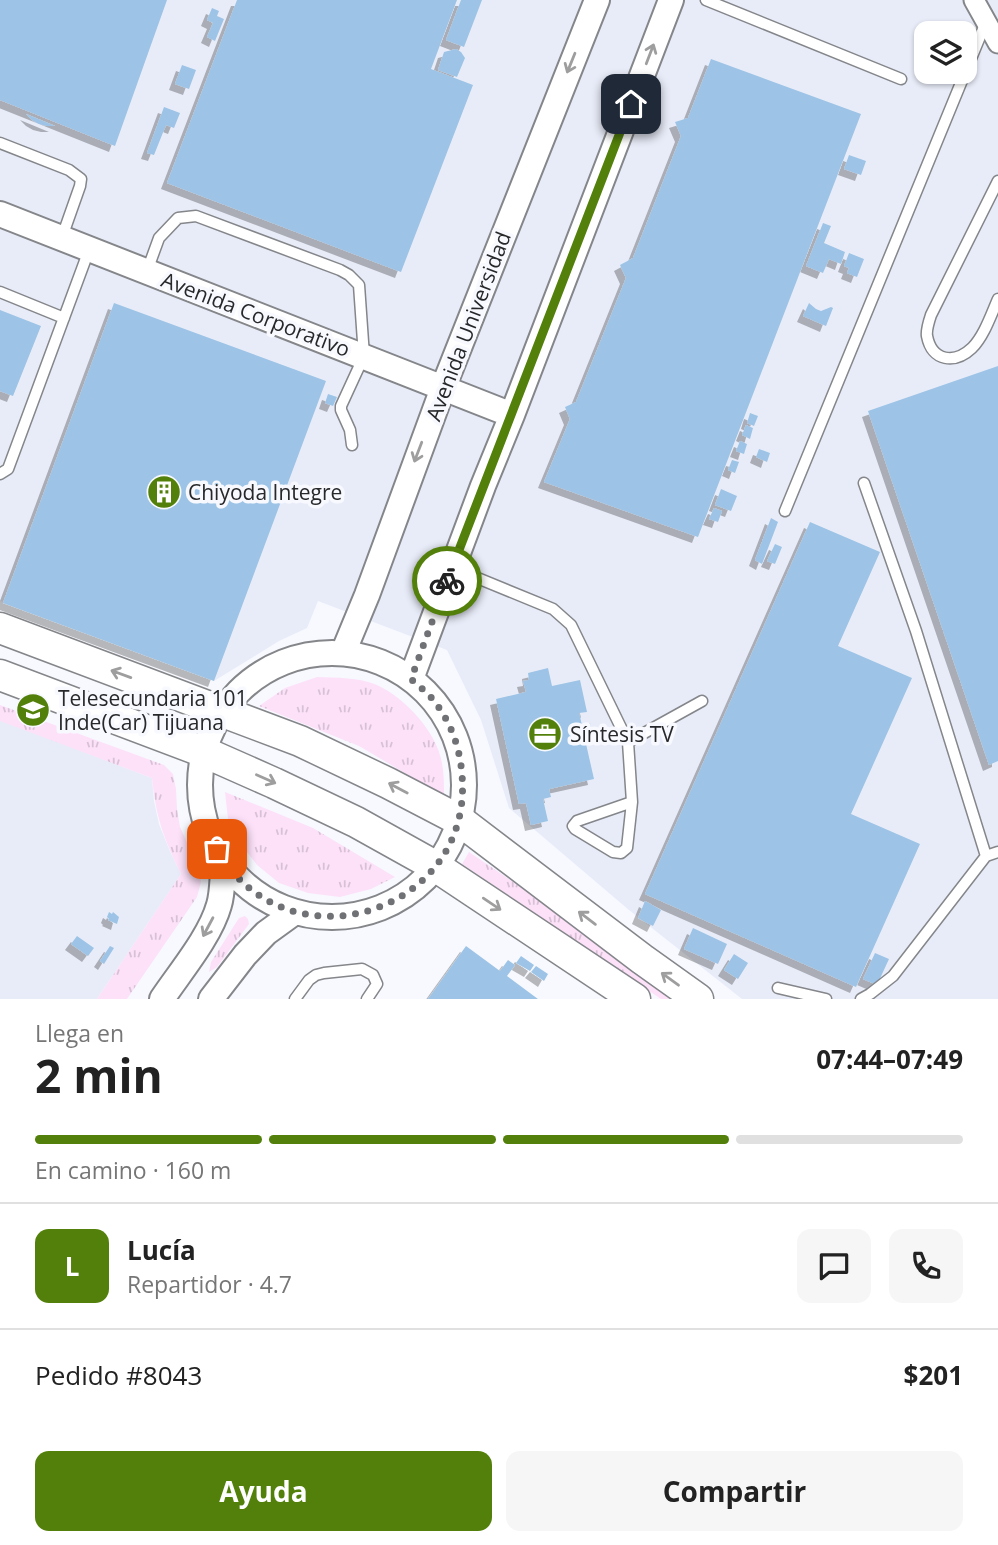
<!DOCTYPE html>
<html lang="es">
<head>
<meta charset="utf-8">
<style>
  :root { --surface:#fff; --page:#f6f6f6; --text:#222; --muted:#767676; --line:#e0e0e0; --accent:#53800a }
  body { margin:0; font-family:"Open Sans",sans-serif; background:var(--page); color:var(--text); height:100vh; display:flex; flex-direction:column; font-size:26px; white-space:nowrap }
  * { box-sizing:border-box; margin:0 }
  p { font-size:23px; color:var(--muted) }
  .icon { flex:none; width:38px; height:38px; fill:none; stroke:currentColor; stroke-width:2; stroke-linecap:round; stroke-linejoin:round }
  .map { position:relative; height:999px; overflow:hidden }
  .side { display:flex; flex-direction:column; background:var(--surface); flex:1 }
  .side>* { flex:none }
  .fabs { position:absolute; left:914px; top:21px; display:grid; gap:14px }
  .fabs a { display:grid; place-items:center; width:63px; height:63px; border-radius:14px; background:var(--surface); box-shadow:0 2px 5px #0004; font-size:35px }
  .pin { position:absolute; display:grid; place-items:center; width:60px; height:60px; color:#fff; margin:-30px; border-radius:14px; box-shadow:0 4px 10px #0006 }
  .courier { position:absolute; display:grid; place-items:center; width:70px; height:70px; margin:-35px; border:5px solid #53800a; border-radius:50%; background:#fff; color:#222; box-shadow:0 2px 9px #0007 }
  .headline em { font-style:normal; font-weight:700 }
  .headline div { display:flex; flex-direction:column-reverse }
  .headline { display:flex; align-items:center; justify-content:space-between; height:119px; padding:0 35px }
  h1 { font-size:46px; font-weight:700; line-height:52px }
  .bar { display:grid; grid-template-columns:repeat(4,1fr); gap:10px 7px; align-content:center; height:84px; padding:0 35px }
  .bar i { height:9px; border-radius:5px; background:var(--line) }
  .bar .active { background:var(--accent) }
  .bar p { grid-column:span 4 }
  .line { display:flex; align-items:center; gap:18px; padding:0 35px; border-top:2px solid var(--line) }
  .line div { flex:1 }
  .round { display:grid; place-items:center; flex:none; width:74px; height:74px; border-radius:14px; background:var(--page) }
  .action { display:flex; gap:14px; margin-top:auto; padding:14px 35px }
  .action a { flex:1; height:80px; border-radius:14px; background:var(--accent); color:#fff; font-size:28px; font-weight:700; line-height:80px; text-align:center }
  .action a+a { background:var(--page); color:var(--text) }
  .map>svg:first-child { display:block }
  .built { fill:#e8ecf8; fill-rule:evenodd }
  .grass { fill:url(#grass-tufts) }
  .building { fill:#9dc4e6; filter:url(#shadow) }
  .lines { fill:none; stroke-linecap:round; stroke-linejoin:round }
  .service-casing { stroke:#84868a; stroke-width:13 }
  .minor-casing { stroke:#84868a; stroke-width:23 }
  .tertiary-casing { stroke:#84868a; stroke-width:28 }
  .primary-casing { stroke:#84868a; stroke-width:33 }
  .service { stroke:#fff; stroke-width:10 }
  .minor { stroke:#fff; stroke-width:19 }
  .tertiary { stroke:#fff; stroke-width:24 }
  .primary { stroke:#fff; stroke-width:30 }
  .oneway { stroke:#9e9e9f }
  .done { stroke:#707175; stroke-width:7; stroke-dasharray:0 12.6 }
  .route { stroke:#53800a; stroke-width:9 }
  .labels { text-anchor:middle; dominant-baseline:central; stroke-width:7; stroke-linejoin:round; paint-order:stroke }
  .street-label { font-size:21px; fill:#27282a; stroke:#f8f9ff }
  .poi-label { font-size:21px; fill:#27282a; stroke:#f8f9ff; text-anchor:start }
</style>
</head>
<body>
<div class="map">
<svg width="998" height="999" viewBox="0 0 998 999">
  <defs>
    <pattern id="grass-tufts" width="24" height="20" patternUnits="userSpaceOnUse" patternTransform="scale(1.75)"><rect width="24" height="20" fill="#fce1f9"/><path d="M3 7l-1-3M5 7V3M7 7l1-3M15 17l-1-3M17 17v-4M19 17l1-3" fill="none" stroke="#d8c1d6"/></pattern>
    <filter id="shadow"><feDropShadow dx="-6" dy="6" stdDeviation="0" flood-color="#0004"/></filter>
  </defs>
  <rect width="100%" height="100%" fill="#f8f9ff"/>
  <!-- built -->
  <path class="built" d="M0 0H998V999H742L629 910 509 808 481 720 447 650 318 601 307 628 279 641 214 681 0 601ZM926 33H964V72H926Z
    M0 720 152 778 154 801 159 824 169 849 181 874 97 999H0Z"/>
  <!-- grass -->
  <path class="grass" d="M317 677C336 678 359 677 377 685 405 698 437 732 442 763 444 774 444 785 444 796L359 746 259 706 285 688Z
    M0 705 164 765 173 774 176 789 177 809 180 827 198 867 201 882 197 897 127 999H97L181 874C164 839 156 818 152 778L0 721Z
    M225 792 313 828 395 877 371 889 340 897 308 893 279 883 257 865 240 843 228 819Z
    M469 852 622 956 680 999H661L462 864Z
    M245 916 248 919 249 924 217 967 209 972 211 962 239 918Z"/>
  <!-- building -->
  <path class="building" d="M0 0H167L115 146 0 100Z
    M237 0H457L431 69 473 85 401 272 167 183Z
    M461 0H482L464 47 446 40Z
    M212 8 219 11 217 16 224 19 215 41 207 37 213 23 207 20Z
    M456 49 461 52 465 58 457 77 438 70 444 52Z
    M711 59 861 114 698 537 544 482 570 419 565 407 576 402 626 278 620 265 633 258 681 136 675 122 688 118Z
    M182 65 196 70 189 89 175 84Z
    M164 107 180 113 174 128 166 125 154 155 147 153Z
    M26 114 55 126H47L39 124 32 120Z
    M849 155 866 161 861 175 844 169Z
    M823 223 831 226 824 243 845 252 841 264 829 259 823 273 806 266Z
    M849 253 864 259 857 277 847 273 849 268 844 266Z
    M114 303 326 381 214 681 3 603Z
    M809 303 816 309 821 311 831 307 833 308 826 326 803 316Z
    M0 310 41 326 13 396 0 391Z
    M998 366V761L989 765 868 411Z
    M328 394 337 397 333 406 325 403Z
    M750 413 758 416 754 426 747 423Z
    M746 425 753 428 750 439 742 435Z
    M740 441 747 444 744 454 736 451Z
    M759 449 770 453 767 462 756 457Z
    M732 460 739 462 735 473 728 470Z
    M721 489 737 496 731 511 715 505Z
    M714 508 722 511 718 522 709 519Z
    M771 518 778 522 762 564 755 560Z
    M810 522 880 552 838 646 912 678 851 814 920 844 856 987 645 894Z
    M775 544 782 547 775 564 767 561Z
    M548 668 552 686 580 680 587 712 579 713 582 725 590 723 592 733 584 735 594 779 549 789 551 797 543 799 548 821 531 825 526 803 519 804 496 699 526 692 523 681 529 680 528 673Z
    M645 901 661 910 653 926 638 918Z
    M109 912 112 914 113 912 119 917 117 924 108 920 109 919 107 917Z
    M693 928 727 944 718 964 684 949Z
    M77 936 94 948 88 956 71 944Z
    M110 946 114 948 104 964 100 961Z
    M466 946 500 971 508 960 515 965 507 976 538 999H428Z
    M875 953 889 959 877 985 863 979Z
    M734 954 748 963 738 979 724 970Z
    M521 956 534 965 530 971 516 963Z
    M536 966 548 974 544 981 531 972Z"/>
  <g class="lines">
    <!-- service casing -->
    <g class="service-casing">
      <path id="service" d="M706 0 901 79
        M0 143 69 170 81 179 80 186 62 237
        M998 181 931 315C929 321 926 330 927 336 932 362 955 364 972 348 984 336 991 315 998 299
        M147 271 159 238 178 218 196 216 340 270 349 275 359 285 364 356 341 406V410L350 430 352 445
        M0 292 64 318
        M0 474 8 469 89 250
        M864 483 916 631 986 856
        M785 511 986 22
        M453 568 553 609 571 625 628 742 632 802 627 848 621 853 613 852 575 829 573 826 577 821 632 802
        M628 742 702 701
        M986 856 998 852
        M778 988 826 999
        M295 999 309 980 316 975 324 973 362 969 373 975 377 984 367 999
        M861 999 870 994 893 976 986 856"/>
    </g>
    <!-- minor casing -->
    <g class="minor-casing">
      <path id="minor" d="M974 0 998 43"/>
    </g>
    <!-- tertiary casing -->
    <g class="tertiary-casing">
      <path id="tertiary" d="M0 214 512 415
        M343 653 367 595 443 388 597 0
        M200 785a132 132 0 1 1 264 0a132 132 0 1 1-264 0Z
        M411 679 483 486 512 415 671 0
        M162 999C180 972 210 937 219 905 223 892 222 876 224 862
        M211 999 245 955 266 933 295 912"/>
    </g>
    <!-- primary casing -->
    <g class="primary-casing">
      <path id="primary" d="M0 628 300 741 388 783 459 820 642 959 698 999
        M0 675 204 752 274 783 356 822 435 866 635 999"/>
    </g>
    <!-- service -->
    <use href="#service" class="service"/>
    <!-- minor -->
    <use href="#minor" class="minor"/>
    <!-- tertiary -->
    <use href="#tertiary" class="tertiary"/>
    <!-- primary -->
    <use href="#primary" class="primary"/>
  </g>
  <!-- one-way arrows -->
  <defs><path id="oneway-shaft" d="M-6 0H5M1.5-3L5.5 0L1.5 3" fill="none" stroke-width="1.6" stroke-linecap="round" stroke-linejoin="round" transform="scale(1.75)"/></defs>
  <g class="oneway">
    <use href="#oneway-shaft" transform="translate(650 54) rotate(-69)"/>
    <use href="#oneway-shaft" transform="translate(571 63) rotate(112)"/>
    <use href="#oneway-shaft" transform="translate(418 452) rotate(111)"/>
    <use href="#oneway-shaft" transform="translate(121 674) rotate(-160)"/>
    <use href="#oneway-shaft" transform="translate(266 779) rotate(24)"/>
    <use href="#oneway-shaft" transform="translate(398 788) rotate(-152)"/>
    <use href="#oneway-shaft" transform="translate(492 904) rotate(34)"/>
    <use href="#oneway-shaft" transform="translate(587 918) rotate(-143)"/>
    <use href="#oneway-shaft" transform="translate(208 927) rotate(118)"/>
    <use href="#oneway-shaft" transform="translate(670 979) rotate(-144)"/>
  </g>
  <g class="lines">
    <!-- done -->
    <path class="done" d="M217 849C286 972 474 914 462 775 460 748 451 722 434 701 428 693 419 686 411 679L447 581"/>
    <!-- route -->
    <path class="route" d="M447 581 631 104"/>
  </g>
  <!-- icons -->
  <defs>
    <g id="building-disc" transform="scale(1.75)"><circle r="9.5" fill="#53800a" stroke="#f8f9ff"/><path d="M-4-6H4V6H1V3H-1V6H-4ZM-2.5-4.3h1.7v1.8h-1.7ZM.8-4.3h1.7v1.8H.8ZM-2.5-1h1.7V.8h-1.7ZM.8-1h1.7V.8H.8Z" fill="#fff"/></g>
    <g id="school-disc" transform="scale(1.75)"><circle r="9.5" fill="#53800a" stroke="#f8f9ff"/><path d="M0-5L7-2L0 1L-7-2ZM-4 1L0 2.5L4 1V4Q0 6-4 4Z" fill="#fff"/></g>
    <g id="office-disc" transform="scale(1.75)"><circle r="9.5" fill="#53800a" stroke="#f8f9ff"/><path d="M-6-3h4V-5.5h4V-3h4V5H-6ZM-1-4.5V-3h2v-1.5ZM-6 0V1H6V0Z" fill="#fff"/></g>
  </defs>
  <g fill-rule="evenodd">
    <use href="#building-disc" x="164" y="492"/>
    <use href="#school-disc" x="33" y="710"/>
    <use href="#office-disc" x="545" y="734"/>
  </g>
  <g class="labels">
    <!-- street labels -->
    <g class="street-label">
      <text transform="translate(256 314) rotate(21)">Avenida Corporativo</text>
      <text transform="translate(468 326) rotate(-69)">Avenida Universidad</text>
    </g>
    <!-- poi labels -->
    <g class="poi-label">
      <text x="188" y="492">Chiyoda Integre</text>
      <text x="58" y="698">Telesecundaria 101<tspan x="58" dy="24">Inde(Car) Tijuana</tspan></text>
      <text x="570" y="734">Síntesis TV</text>
    </g>
  </g>
</svg>
<div class="fabs">
<a><svg class="icon" aria-label="layers" viewBox="0 0 24 24"><path d="M12 4l9 5-9 5-9-5zM3 14l9 5 9-5"/></svg></a>
</div>
<div class="pin" style="left:217px;top:849px;background:#ea580c"><svg class="icon" aria-label="bag" viewBox="0 0 24 24"><path d="M5 8h14l-1 12H6zM9 8a3 3 0 0 1 6 0"/></svg></div>
<div class="pin" style="left:631px;top:104px;background:#1f2937"><svg class="icon" aria-label="home" viewBox="0 0 24 24"><path d="M3 11l9-7 9 7M6 9v11h12V9"/></svg></div>
<div class="courier" style="left:447px;top:581px"><svg class="icon" aria-label="bike" viewBox="0 0 24 24"><circle cx="6" cy="16" r="4"/><circle cx="18" cy="16" r="4"/><path d="M6 16l4-8h5l3 8M10 8l3 8H6M13 5h3"/></svg></div>
</div>
<section class="side">
<div class="headline"><div><h1>2 min</h1><p>Llega en</p></div><em>07:44–07:49</em></div>
<div class="bar"><i class="active"></i><i class="active"></i><i class="active"></i><i></i><p>En camino · 160 m</p></div>
<div class="line" style="height:126px"><b class="round" style="background:var(--accent);color:#fff">L</b><div><b>Lucía</b><p>Repartidor · 4.7</p></div><a class="round"><svg class="icon" aria-label="chat" viewBox="0 0 24 24"><path d="M4 5h16v11H9l-5 4z"/></svg></a><a class="round"><svg class="icon" aria-label="phone" viewBox="0 0 24 24"><path d="M5 4h4l2 5-3 2q2 4 5 5l2-3 5 2v4C11 20 4 13 5 4z"/></svg></a></div>
<div class="line" style="height:91px"><div>Pedido #8043</div><b>$201</b></div>
<div class="action"><a>Ayuda</a><a>Compartir</a></div>
</section>
</body>
</html>
